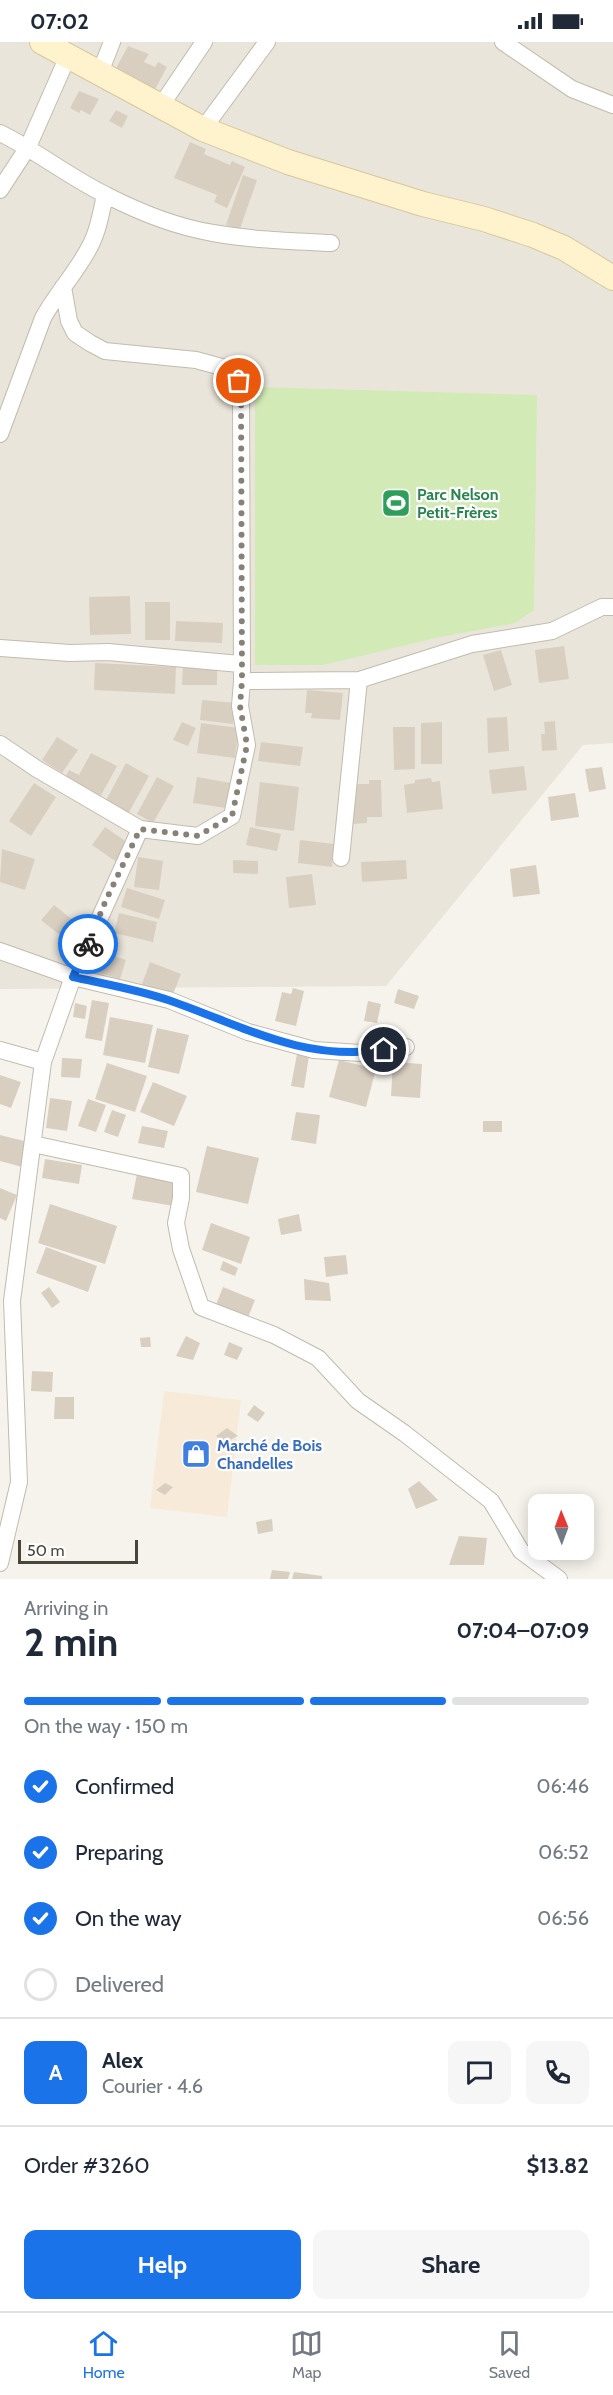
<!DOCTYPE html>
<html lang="en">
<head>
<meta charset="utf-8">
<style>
  :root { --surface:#fff; --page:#f6f6f7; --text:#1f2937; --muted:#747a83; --line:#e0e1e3; --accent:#1a73e8 }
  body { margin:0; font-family:Cabin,sans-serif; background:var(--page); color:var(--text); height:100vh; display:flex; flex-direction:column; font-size:22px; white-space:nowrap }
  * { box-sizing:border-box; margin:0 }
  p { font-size:20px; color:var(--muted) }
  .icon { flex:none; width:33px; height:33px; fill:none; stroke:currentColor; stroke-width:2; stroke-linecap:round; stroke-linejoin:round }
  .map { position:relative; height:1537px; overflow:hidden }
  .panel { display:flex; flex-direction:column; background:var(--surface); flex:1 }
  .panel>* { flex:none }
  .needle { width:39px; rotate:359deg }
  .fabs { position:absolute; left:528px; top:1452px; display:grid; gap:12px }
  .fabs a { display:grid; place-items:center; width:66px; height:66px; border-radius:12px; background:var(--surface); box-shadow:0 3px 15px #0003; font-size:30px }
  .scale { position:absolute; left:18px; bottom:15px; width:120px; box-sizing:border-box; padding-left:6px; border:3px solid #4b4439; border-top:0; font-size:16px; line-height:21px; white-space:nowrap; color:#4b4439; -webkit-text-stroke:4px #fff; paint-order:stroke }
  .pin { position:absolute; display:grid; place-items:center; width:51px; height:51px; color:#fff; margin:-26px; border:3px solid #fff; border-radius:50%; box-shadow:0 2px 6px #0007 }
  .courier { position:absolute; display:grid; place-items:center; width:60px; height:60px; margin:-30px; border:4px solid #1a73e8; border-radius:50%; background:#fff; color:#222; box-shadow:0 2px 8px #0007 }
  .headline em { font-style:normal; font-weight:700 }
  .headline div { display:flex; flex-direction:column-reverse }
  .headline { display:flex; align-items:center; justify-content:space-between; height:102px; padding:0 24px }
  h1 { font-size:39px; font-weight:700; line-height:45px }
  .bar { display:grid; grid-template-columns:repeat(4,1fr); gap:9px 6px; align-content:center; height:72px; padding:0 24px }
  .bar i { height:8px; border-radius:4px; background:var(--line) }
  .bar .selected { background:var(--accent) }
  .bar p { grid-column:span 4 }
  .line { display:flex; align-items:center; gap:15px; padding:0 24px; border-top:2px solid var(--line) }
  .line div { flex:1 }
  .round { display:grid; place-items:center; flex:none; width:63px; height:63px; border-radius:12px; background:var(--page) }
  ol { padding:0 24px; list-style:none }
  li { display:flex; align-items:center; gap:18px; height:66px }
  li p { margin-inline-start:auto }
  li .icon { padding:6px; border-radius:50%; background:var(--accent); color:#fff; stroke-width:4 }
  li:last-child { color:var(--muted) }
  li i { width:33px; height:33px; border:3px solid var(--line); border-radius:50% }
  .action { display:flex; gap:12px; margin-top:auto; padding:12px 24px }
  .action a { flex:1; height:69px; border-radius:12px; background:var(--accent); color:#fff; font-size:24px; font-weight:700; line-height:69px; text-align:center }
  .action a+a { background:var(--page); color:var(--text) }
  .status { display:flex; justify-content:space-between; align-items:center; height:42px; padding:0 30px; background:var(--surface); direction:ltr }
  .status svg { height:16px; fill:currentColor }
  .dock { display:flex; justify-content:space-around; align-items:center; height:84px; border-top:2px solid var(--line); background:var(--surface); font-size:16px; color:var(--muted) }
  .dock a { display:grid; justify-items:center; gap:3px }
  .dock .selected { color:var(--accent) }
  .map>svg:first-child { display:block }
  .residential { fill:#eae5da }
  .commercial { fill:#f7ead8 }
  .green { fill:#d2eab5 }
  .building { fill:#d8cfc1 }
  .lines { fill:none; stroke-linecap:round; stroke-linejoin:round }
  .minor-casing { stroke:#c2bbae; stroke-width:18 }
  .secondary-casing { stroke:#d6c79b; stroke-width:26 }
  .minor { stroke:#fff; stroke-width:16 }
  .secondary { stroke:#fff3cd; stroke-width:24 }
  .done { stroke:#878178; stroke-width:6; stroke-dasharray:0 10.8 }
  .route { stroke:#1a73e8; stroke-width:8 }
  .labels { text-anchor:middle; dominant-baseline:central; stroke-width:4.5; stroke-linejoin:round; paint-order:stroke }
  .leisure-label { font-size:16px; font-weight:bold; fill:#27864d; stroke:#fff; text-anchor:start }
  .shop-label { font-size:16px; font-weight:bold; fill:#366cbe; stroke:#fff; text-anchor:start }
</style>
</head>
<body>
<div class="status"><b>07:02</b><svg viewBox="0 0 49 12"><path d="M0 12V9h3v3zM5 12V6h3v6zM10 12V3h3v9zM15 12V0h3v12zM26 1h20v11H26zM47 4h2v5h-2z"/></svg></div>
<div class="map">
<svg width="613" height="1537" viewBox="0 0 613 1537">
  <rect width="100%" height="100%" fill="#f6f3ec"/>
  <!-- residential -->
  <path class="residential" d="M0 0H613V701L583 703 386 944 0 947Z"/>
  <!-- commercial -->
  <path class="commercial" d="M164 1349 241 1358 227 1475 150 1466Z"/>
  <!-- green -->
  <path class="green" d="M255 345 537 353 534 568 515 581 440 595 323 623H255Z"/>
  <!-- building -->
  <path class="building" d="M128 4 149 12 144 20 155 25 158 20 167 25 153 51 114 30Z
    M79 49 99 57 90 73 81 68 79 71 70 66Z
    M116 68 128 74 122 86 109 79Z
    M190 100 206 107 204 112 230 123 232 119 245 125 227 166 214 160 217 153 174 136Z
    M243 133 257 138 240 187 226 183Z
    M130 554 131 592 90 593 89 555Z
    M145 560H170V598H145Z
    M176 579 223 581 222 601 175 599Z
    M564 604 569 637 539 641 535 608Z
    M501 608 512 643 494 649 483 613Z
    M95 621 176 625 175 652 94 648Z
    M183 622H217V643H182Z
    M307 648 343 651 340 678 311 676 312 671H305Z
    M202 658 236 661 233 682 200 678Z
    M507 675 509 709 488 711 487 676Z
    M555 679 557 708 542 709 541 692H545L544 680Z
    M182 680 196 686 188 704 173 698Z
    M442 680V722H421V681Z
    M201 681 239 686 235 716 197 711Z
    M393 685H415V727L394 728Z
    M57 695 78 708 62 731 42 718Z
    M261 700 303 705 300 724 258 719Z
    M91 711 117 724 99 757 64 738 69 728 79 733Z
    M126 721 149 734 128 772 105 760Z
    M524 724 527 748 492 752 489 728Z
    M602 725 606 747 589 750 585 727Z
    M157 735 174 744 153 781 137 772Z
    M197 735 231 741 226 766 193 761Z
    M431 736 432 740 440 739 443 767 407 771 404 743 415 741V738Z
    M369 738H381L382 775H367V781L352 782V742H369Z
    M260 740 299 745 294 789 255 784Z
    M34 741 56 755 31 794 9 779Z
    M575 751 579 775 551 779 548 755Z
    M105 785 131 803 118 821 92 803Z
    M250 785 281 792 277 809 246 803Z
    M300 798 334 802 332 825 298 821Z
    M2 807 35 817 25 848 0 840Z
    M138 815 163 819 159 848 134 845Z
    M233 818 258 819V832L233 831Z
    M406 818 407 837 362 840 361 820Z
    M536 823 540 852 513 855 510 827Z
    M312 832 316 863 289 866 286 835Z
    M127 846 165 858 159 877 121 865Z
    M54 863 88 890 76 906 41 878Z
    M119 871 157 880 153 900 114 891Z
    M99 910 126 918 120 937 93 929Z
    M150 920 181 932 168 965 138 953Z
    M293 946 304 949 296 984 275 979 282 950 291 952Z
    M398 947 419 954 414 967 394 961Z
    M92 958 109 961 102 999 85 996Z
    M368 959 381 962 377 981 364 979Z
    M75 961 87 964 85 977 73 975Z
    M110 975 153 983 145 1021 103 1013Z
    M157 986 189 993 179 1032 148 1025Z
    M297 1012 309 1014 304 1046 291 1044Z
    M62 1016 82 1017 80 1036 61 1035Z
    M339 1018 376 1027 366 1065 329 1055Z
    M393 1020 422 1022 420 1056 391 1054Z
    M107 1021 147 1034 135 1070 95 1057Z
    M0 1033 21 1040 11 1066 0 1062Z
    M153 1040 187 1054 174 1084 140 1070Z
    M50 1056 72 1059 67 1089 46 1086Z
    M88 1057 106 1063 96 1090 78 1084Z
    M112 1068 126 1073 118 1095 104 1090Z
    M296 1070 320 1073 316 1102 291 1098Z
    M483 1079H502V1090H483Z
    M142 1084 168 1089 164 1106 138 1101Z
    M0 1093 28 1100 22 1125 0 1119Z
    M207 1104 259 1116 248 1162 196 1150Z
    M45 1117 82 1123 79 1142 42 1136Z
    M137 1132 179 1140 174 1164 132 1157Z
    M0 1146 17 1153 6 1179 0 1176Z
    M50 1162 117 1184 105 1222 38 1201Z
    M299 1172 302 1189 281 1193 278 1177Z
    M211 1181 250 1195 241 1222 202 1208Z
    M46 1205 97 1224 88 1250 36 1231Z
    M346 1213 348 1232 326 1235 324 1215Z
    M223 1219 238 1226 235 1234 220 1228Z
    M304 1237 329 1241 331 1259 305 1258Z
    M49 1245 60 1260 52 1266 41 1251Z
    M223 1245 255 1258 247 1278 215 1265Z
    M186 1294 200 1301 193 1318 176 1314Z
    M150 1295 151 1305H141L140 1296Z
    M229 1300 243 1306 237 1318 224 1313Z
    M32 1329 53 1330 52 1350 31 1349Z
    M55 1355H74V1377H54Z
    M254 1363 265 1371 258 1380 247 1373Z
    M227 1386 238 1394 224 1401 216 1394Z
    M419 1439 438 1458 416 1467 408 1447Z
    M165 1441 173 1445 165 1453 156 1448Z
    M272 1477 273 1489 258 1492 256 1480Z
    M459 1494 487 1496 484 1523H449Z
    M272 1528 290 1530 288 1537H270Z
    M294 1530 322 1534V1537H292Z"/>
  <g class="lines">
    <!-- minor casing -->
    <g class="minor-casing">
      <path id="minor" d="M503 0 572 47 613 63
        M99 33 112 0
        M160 65 204 0
        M203 87 267 0
        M0 91C37 109 69 135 106 153 139 170 177 185 213 191 252 198 292 199 331 201
        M0 148 28 105 68 14
        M63 245 69 279 75 291 90 301 105 309 196 318 229 327 237 334 241 344 242 639
        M0 392 43 276C56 252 76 231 89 206 98 190 101 171 105 153
        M0 606 70 611 108 610 240 622
        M0 702 37 727 140 787
        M341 816 359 638
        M0 909 73 935 169 958 248 990 314 1008 361 1011 406 1005
        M0 1008 43 1020
        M33 1102 181 1134V1156L176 1181 181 1207 201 1265 274 1293 318 1316 358 1359 404 1391 491 1459 521 1509 559 1537
        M0 1521 19 1440 12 1259 43 1020 73 935 140 787 198 794 232 774 247 703 240 664 242 639 359 638 472 602 552 589 602 565H613"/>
    </g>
    <!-- secondary casing -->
    <g class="secondary-casing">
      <path id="secondary" d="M42 0 203 87 288 120 423 162 484 177 533 193 564 206 613 236"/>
    </g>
    <!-- minor -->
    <use href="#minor" class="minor"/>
    <!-- secondary -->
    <use href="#secondary" class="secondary"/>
  </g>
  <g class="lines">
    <!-- done -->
    <path class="done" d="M88 902 106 858 140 787 198 794 232 774 247 703 240 664 242 639 241 344 239 339"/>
    <!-- route -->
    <path class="route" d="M88 902 73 935C105 942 140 948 171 959 245 985 302 1019 384 1008"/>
  </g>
  <!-- icons -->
  <defs>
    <g id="stadium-square" transform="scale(1.5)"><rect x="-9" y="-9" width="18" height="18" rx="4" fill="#2e9e5b" stroke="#fff"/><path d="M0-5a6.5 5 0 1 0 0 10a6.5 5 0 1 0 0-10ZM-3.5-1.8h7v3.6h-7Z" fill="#fff"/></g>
    <g id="shop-square" transform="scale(1.5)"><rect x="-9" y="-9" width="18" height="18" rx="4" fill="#3f7fe0" stroke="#fff"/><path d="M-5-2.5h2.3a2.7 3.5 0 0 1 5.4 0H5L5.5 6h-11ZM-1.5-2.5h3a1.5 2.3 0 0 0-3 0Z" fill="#fff"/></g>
  </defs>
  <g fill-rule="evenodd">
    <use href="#stadium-square" x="396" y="461"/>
    <use href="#shop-square" x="196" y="1412"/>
  </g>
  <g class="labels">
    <!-- leisure labels -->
    <g class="leisure-label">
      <text x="417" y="452">Parc Nelson<tspan x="417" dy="18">Petit-Frères</tspan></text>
    </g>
    <!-- shop labels -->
    <g class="shop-label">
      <text x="217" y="1403">Marché de Bois<tspan x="217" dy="18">Chandelles</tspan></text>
    </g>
  </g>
</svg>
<div class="fabs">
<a><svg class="needle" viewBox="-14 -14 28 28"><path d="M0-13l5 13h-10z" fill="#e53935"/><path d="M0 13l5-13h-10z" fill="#747a83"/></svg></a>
</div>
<div class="scale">50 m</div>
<div class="pin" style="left:239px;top:339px;background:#ea580c"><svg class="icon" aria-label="bag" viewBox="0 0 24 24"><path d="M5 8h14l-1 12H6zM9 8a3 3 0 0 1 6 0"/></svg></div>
<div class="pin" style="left:384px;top:1008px;background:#1f2937"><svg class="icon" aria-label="home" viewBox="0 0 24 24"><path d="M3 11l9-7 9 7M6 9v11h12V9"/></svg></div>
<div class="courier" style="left:88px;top:902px"><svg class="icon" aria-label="bike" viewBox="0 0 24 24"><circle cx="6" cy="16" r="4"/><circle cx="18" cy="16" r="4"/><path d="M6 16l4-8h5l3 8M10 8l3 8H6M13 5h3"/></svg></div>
</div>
<section class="panel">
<div class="headline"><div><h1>2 min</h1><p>Arriving in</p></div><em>07:04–07:09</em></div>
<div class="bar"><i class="selected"></i><i class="selected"></i><i class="selected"></i><i></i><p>On the way · 150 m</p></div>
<ol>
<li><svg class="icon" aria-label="check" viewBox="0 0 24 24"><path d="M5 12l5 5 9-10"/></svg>Confirmed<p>06:46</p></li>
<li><svg class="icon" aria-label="check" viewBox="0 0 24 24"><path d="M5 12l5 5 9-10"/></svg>Preparing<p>06:52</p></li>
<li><svg class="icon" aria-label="check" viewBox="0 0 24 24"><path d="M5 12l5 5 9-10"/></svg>On the way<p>06:56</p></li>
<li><i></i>Delivered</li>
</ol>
<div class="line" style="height:108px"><b class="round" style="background:var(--accent);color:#fff">A</b><div><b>Alex</b><p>Courier · 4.6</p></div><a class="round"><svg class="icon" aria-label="chat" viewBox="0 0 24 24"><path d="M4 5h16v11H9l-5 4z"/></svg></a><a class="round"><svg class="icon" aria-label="phone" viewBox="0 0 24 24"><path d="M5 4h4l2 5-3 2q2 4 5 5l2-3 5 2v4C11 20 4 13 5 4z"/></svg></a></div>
<div class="line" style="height:78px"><div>Order #3260</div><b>$13.82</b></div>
<div class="action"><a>Help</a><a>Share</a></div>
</section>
<nav class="dock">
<a class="selected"><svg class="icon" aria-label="home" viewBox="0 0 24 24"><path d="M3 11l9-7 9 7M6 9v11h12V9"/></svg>Home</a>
<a><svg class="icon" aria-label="map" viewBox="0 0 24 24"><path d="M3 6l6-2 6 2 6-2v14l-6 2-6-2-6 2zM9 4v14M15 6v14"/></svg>Map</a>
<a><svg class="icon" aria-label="saved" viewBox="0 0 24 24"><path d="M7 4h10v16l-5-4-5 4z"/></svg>Saved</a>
</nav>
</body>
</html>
